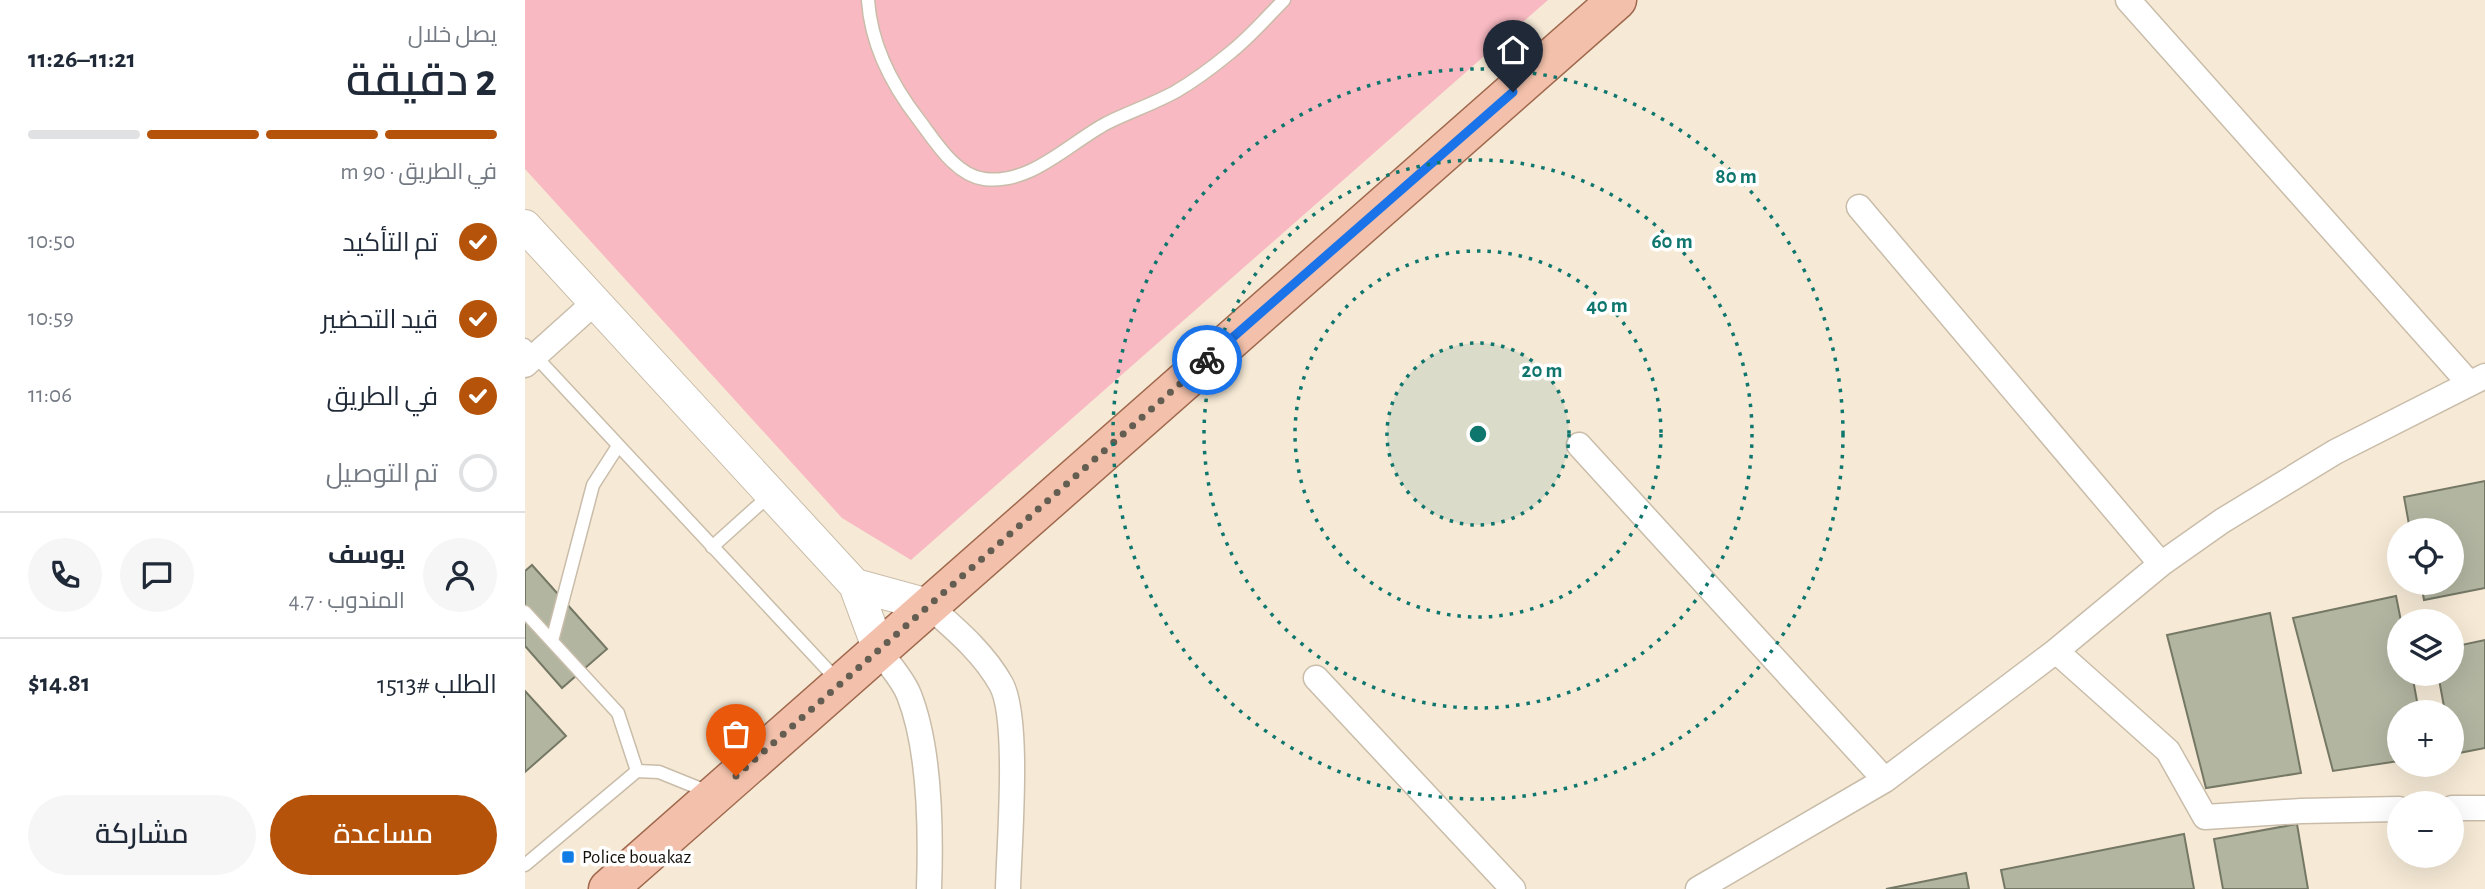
<!DOCTYPE html>
<html lang="ar">
<head>
<meta charset="utf-8">
<style>
  :root { --surface:#fff; --page:#f6f6f7; --text:#1f2937; --muted:#747a83; --line:#e0e1e3; --accent:#b45309 }
  body { margin:0; font-family:"Alegreya Sans",Cairo,sans-serif; background:var(--page); color:var(--text); direction:rtl; height:100vh; display:flex; flex-direction:column; font-size:26px; white-space:nowrap }
  * { box-sizing:border-box; margin:0 }
  p { font-size:23px; color:var(--muted) }
  .icon { flex:none; width:38px; height:38px; fill:none; stroke:currentColor; stroke-width:2; stroke-linecap:round; stroke-linejoin:round }
  .map { position:relative; flex:1; overflow:hidden; direction:ltr }
  .drawer { display:flex; flex-direction:column; background:var(--surface); width:525px }
  .drawer>* { flex:none }
  .buttons { position:absolute; left:1862px; top:518px; display:grid; gap:14px }
  .buttons a { display:grid; place-items:center; width:77px; height:77px; border-radius:50%; background:var(--surface); box-shadow:0 7px 28px #0002; font-size:35px }
  .pin { position:absolute; display:grid; place-items:center; width:60px; height:60px; color:#fff; margin:-72px -30px; border-radius:50% 50% 50% 0; rotate:-45deg; box-shadow:0 0 7px #0007 }
  .pin .icon { rotate:45deg }
  .courier { position:absolute; display:grid; place-items:center; width:70px; height:70px; margin:-35px; border:5px solid #1a73e8; border-radius:50%; background:#fff; color:#222; box-shadow:0 2px 9px #0007 }
  .overview em { font-style:normal; font-weight:600 }
  .overview div { display:flex; flex-direction:column-reverse }
  .overview { display:flex; align-items:center; justify-content:space-between; height:119px; padding:0 28px }
  h1 { font-size:46px; font-weight:600; line-height:52px }
  .bar { display:grid; grid-template-columns:repeat(4,1fr); gap:10px 7px; align-content:center; height:84px; padding:0 28px }
  .bar i { height:9px; border-radius:5px; background:var(--line) }
  .bar .selected { background:var(--accent) }
  .bar p { grid-column:span 4 }
  .line { display:flex; align-items:center; gap:18px; padding:0 28px; border-top:2px solid var(--line) }
  .line div { flex:1 }
  .round { display:grid; place-items:center; flex:none; width:74px; height:74px; border-radius:37px; background:var(--page) }
  ol { padding:0 28px; list-style:none }
  li { display:flex; align-items:center; gap:21px; height:77px }
  li p { margin-inline-start:auto }
  li .icon { padding:7px; border-radius:50%; background:var(--accent); color:#fff; stroke-width:4 }
  li:last-child { color:var(--muted) }
  li i { width:38px; height:38px; border:4px solid var(--line); border-radius:50% }
  .cta { display:flex; gap:14px; margin-top:auto; padding:14px 28px }
  .cta a { flex:1; height:80px; border-radius:42px; background:var(--accent); color:#fff; font-size:28px; font-weight:600; line-height:80px; text-align:center }
  .cta a+a { background:var(--page); color:var(--text) }
  main { display:flex; flex:1; min-height:0 }
  .map>svg:first-child { display:block }
  .green { fill:#f8b9c2 }
  .building { fill:#b2b5a0; stroke:#757865; stroke-width:2 }
  .lines { fill:none; stroke-linecap:round; stroke-linejoin:round }
  .service-casing { stroke:#c9bdaa; stroke-width:15 }
  .minor-casing { stroke:#c9bdaa; stroke-width:27 }
  .tertiary-casing { stroke:#c9bdaa; stroke-width:34 }
  .primary-casing { stroke:#a0694e; stroke-width:41 }
  .service { stroke:#fff; stroke-width:12 }
  .minor { stroke:#fff; stroke-width:24 }
  .tertiary { stroke:#fff; stroke-width:32 }
  .primary { stroke:#f3c1ab; stroke-width:38 }
  .done { stroke:#645d51; stroke-width:7; stroke-dasharray:0 12.6 }
  .route { stroke:#1a73e8; stroke-width:9 }
  .ring { fill:none; stroke:#0f766e; stroke-width:3.5; stroke-dasharray:3.5 7 }
  .poi-dot { fill:#117de4; stroke:#fff; stroke-width:2.5 }
  .labels { text-anchor:middle; dominant-baseline:central; stroke-width:7; stroke-linejoin:round; paint-order:stroke }
  .poi-label { font-size:19px; fill:#15110a; stroke:#fff; text-anchor:start }
  .centre { fill:#0f766e; stroke:#fff; stroke-width:3.5 }
  .ring-label { font-size:21px; text-anchor:middle; font-weight:bold; fill:#0f766e; stroke:#fff; stroke-width:7; stroke-linejoin:round; paint-order:stroke }
</style>
</head>
<body>
<main>
<div class="map">
<svg width="1960" height="889" viewBox="0 0 1960 889">
  <rect width="100%" height="100%" fill="#f6ead6"/>
  <!-- green -->
  <path class="green" d="M0 0H1023L386 560 317 518 0 169Z"/>
  <!-- building -->
  <path class="building" d="M1960 481V588L1899 600 1896 583H1927V530H1885L1879 497Z
    M7 565 82 649 37 688 0 646V571Z
    M1871 596 1876 621H1874V674H1887L1894 712H1874V761L1808 771 1768 618Z
    M1745 613 1776 773 1681 788 1642 635Z
    M1960 640V748L1929 754 1927 712H1920L1913 674H1927V647Z
    M0 691 41 736 0 772Z
    M1772 824 1783 889H1698L1689 839Z
    M1659 834 1669 889H1480L1476 870Z
    M1441 873 1444 889H1361Z"/>
  <g class="lines">
    <!-- service casing -->
    <g class="service-casing">
      <path id="service" d="M343 0C346 45 366 84 394 120 410 141 430 175 459 179 506 185 544 143 582 123 604 112 628 104 650 92 669 81 689 66 706 52 725 37 742 17 759 0
        M0 345 312 680
        M187 547 246 494
        M0 612 93 713 112 771
        M27 641 68 485 93 446
        M0 865 112 771 134 772 186 793"/>
    </g>
    <!-- minor casing -->
    <g class="minor-casing">
      <path id="minor" d="M1603 0 1944 383
        M1334 207 1636 564
        M0 365 70 302
        M1054 445 1360 780
        M403 605C430 629 458 652 476 684 495 718 484 845 483 889
        M354 650C363 664 378 679 384 695 405 748 406 832 404 889
        M1531 651 1643 751 1680 817 1776 811 1874 809
        M791 678 988 889
        M1927 808H1960
        M1173 889 1360 780 1531 651 1636 564 1697 521 1810 452 1960 376"/>
    </g>
    <!-- tertiary casing -->
    <g class="tertiary-casing">
      <path id="tertiary" d="M0 226 330 585 354 650
        M330 585 403 605"/>
    </g>
    <!-- primary casing -->
    <g class="primary-casing">
      <path id="primary" d="M83 889 1092 0"/>
    </g>
    <!-- service -->
    <use href="#service" class="service"/>
    <!-- minor -->
    <use href="#minor" class="minor"/>
    <!-- tertiary -->
    <use href="#tertiary" class="tertiary"/>
    <!-- primary -->
    <use href="#primary" class="primary"/>
  </g>
  <g class="lines">
    <!-- done -->
    <path class="done" d="M211 776 682 360"/>
    <!-- route -->
    <path class="route" d="M682 360 988 92"/>
  </g>
  <!-- distance rings -->
  <circle cx="953" cy="434" r="91" fill="#0f766e" fill-opacity=".12"/>
  <g class="ring">
    <circle cx="953" cy="434" r="91"/>
    <circle cx="953" cy="434" r="183"/>
    <circle cx="953" cy="434" r="274"/>
    <circle cx="953" cy="434" r="365"/>
  </g>
  <!-- markers -->
  <rect class="poi-dot" x="36" y="850" width="14" height="14" rx="3.5"/>
  <g class="labels">
    <!-- poi labels -->
    <g class="poi-label">
      <text x="57" y="857">Police bouakaz</text>
    </g>
  </g>
  <circle cx="953" cy="434" r="10" class="centre"/>
  <g class="ring-label">
    <text x="1211" y="183">80 m</text>
    <text x="1147" y="248">60 m</text>
    <text x="1082" y="312">40 m</text>
    <text x="1017" y="377">20 m</text>
  </g>
</svg>
<div class="buttons">
<a><svg class="icon" aria-label="locate" viewBox="0 0 24 24"><circle cx="12" cy="12" r="6"/><path d="M12 2v4M12 18v4M2 12h4M18 12h4"/></svg></a>
<a><svg class="icon" aria-label="layers" viewBox="0 0 24 24"><path d="M12 4l9 5-9 5-9-5zM3 14l9 5 9-5"/></svg></a>
<a>+</a>
<a>−</a>
</div>
<div class="pin" style="left:211px;top:776px;background:#ea580c"><svg class="icon" aria-label="bag" viewBox="0 0 24 24"><path d="M5 8h14l-1 12H6zM9 8a3 3 0 0 1 6 0"/></svg></div>
<div class="pin" style="left:988px;top:92px;background:#1f2937"><svg class="icon" aria-label="home" viewBox="0 0 24 24"><path d="M3 11l9-7 9 7M6 9v11h12V9"/></svg></div>
<div class="courier" style="left:682px;top:360px"><svg class="icon" aria-label="bike" viewBox="0 0 24 24"><circle cx="6" cy="16" r="4"/><circle cx="18" cy="16" r="4"/><path d="M6 16l4-8h5l3 8M10 8l3 8H6M13 5h3"/></svg></div>
</div>
<section class="drawer">
<div class="overview"><div><h1>2 دقيقة</h1><p>يصل خلال</p></div><em>11:21–11:26</em></div>
<div class="bar"><i class="selected"></i><i class="selected"></i><i class="selected"></i><i></i><p>في الطريق · 90 m</p></div>
<ol>
<li><svg class="icon" aria-label="check" viewBox="0 0 24 24"><path d="M5 12l5 5 9-10"/></svg>تم التأكيد<p>10:50</p></li>
<li><svg class="icon" aria-label="check" viewBox="0 0 24 24"><path d="M5 12l5 5 9-10"/></svg>قيد التحضير<p>10:59</p></li>
<li><svg class="icon" aria-label="check" viewBox="0 0 24 24"><path d="M5 12l5 5 9-10"/></svg>في الطريق<p>11:06</p></li>
<li><i></i>تم التوصيل</li>
</ol>
<div class="line" style="height:126px"><a class="round"><svg class="icon" aria-label="person" viewBox="0 0 24 24"><circle cx="12" cy="8" r="4"/><path d="M4 21q1-7 8-7t8 7"/></svg></a><div><b>يوسف</b><p>المندوب · 4.7</p></div><a class="round"><svg class="icon" aria-label="chat" viewBox="0 0 24 24"><path d="M4 5h16v11H9l-5 4z"/></svg></a><a class="round"><svg class="icon" aria-label="phone" viewBox="0 0 24 24"><path d="M5 4h4l2 5-3 2q2 4 5 5l2-3 5 2v4C11 20 4 13 5 4z"/></svg></a></div>
<div class="line" style="height:91px"><div>الطلب #1513</div><b>$14.81</b></div>
<div class="cta"><a>مساعدة</a><a>مشاركة</a></div>
</section>
</main>
</body>
</html>
